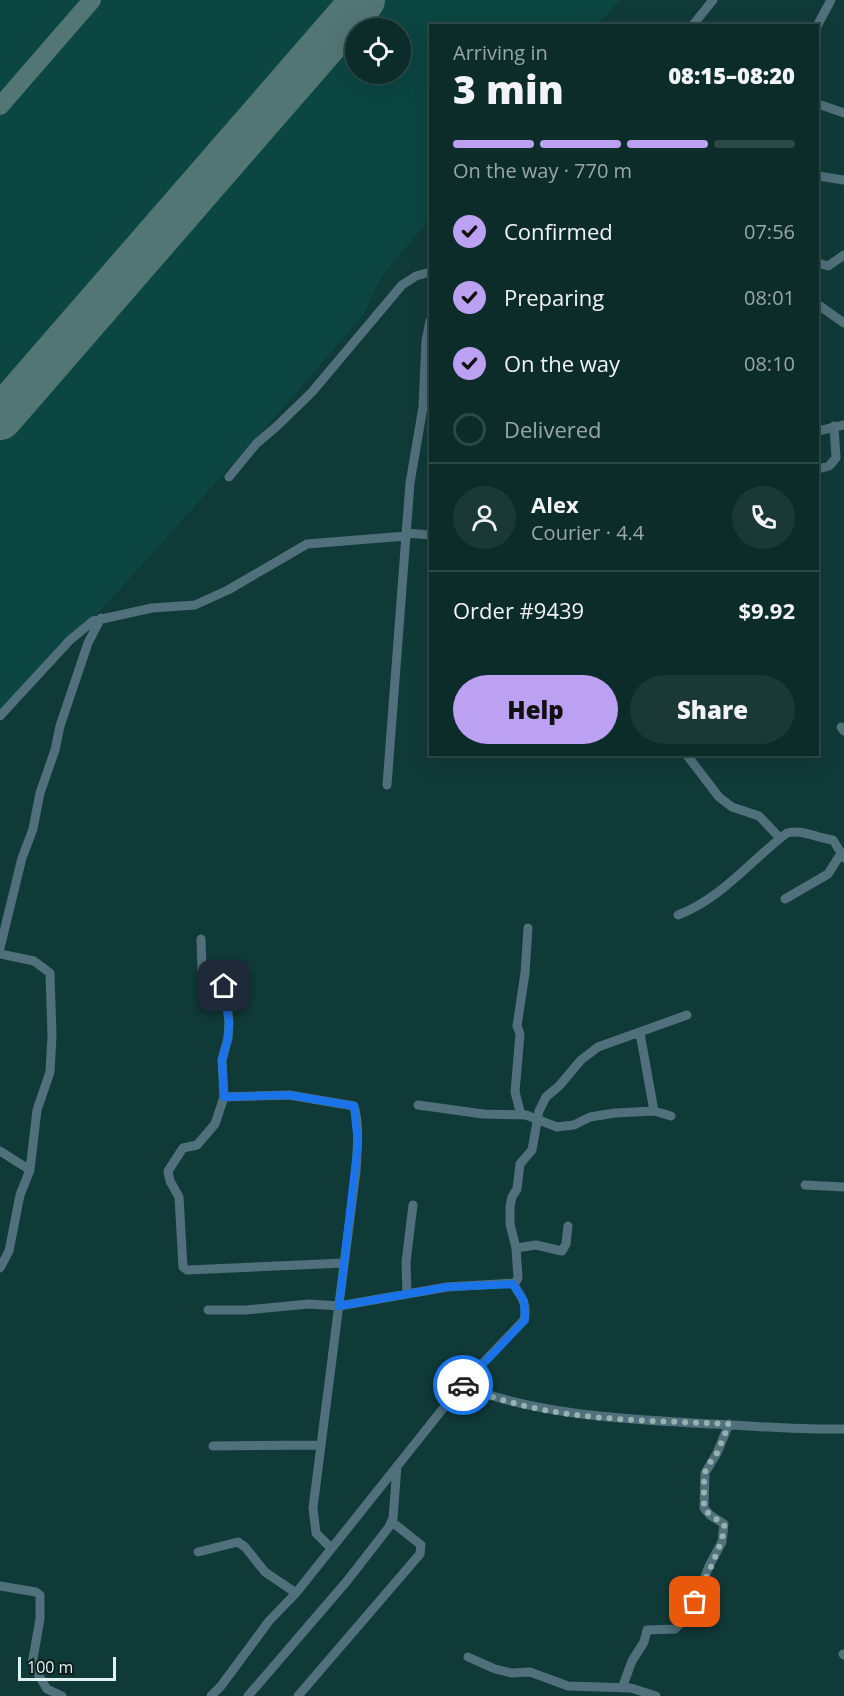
<!DOCTYPE html>
<html lang="en">
<head>
<meta charset="utf-8">
<style>
  :root { --surface:#0c2c2a; --page:#1a3836; --text:#f1f3f6; --muted:#9aa7a8; --line:#2c4847; --accent:#bca0f2 }
  body { margin:0; font-family:"Open Sans",sans-serif; background:var(--page); color:var(--text); height:100vh; display:flex; flex-direction:column; font-size:22px; white-space:nowrap }
  * { box-sizing:border-box; margin:0 }
  p { font-size:20px; color:var(--muted) }
  .icon { flex:none; width:33px; height:33px; fill:none; stroke:currentColor; stroke-width:2; stroke-linecap:round; stroke-linejoin:round }
  .map { position:relative; flex:1; overflow:hidden }
  .sheet { position:absolute; left:429px; top:24px; width:390px; height:732px; display:flex; flex-direction:column; background:var(--surface); border-radius:0px; box-shadow:0 6px 24px #0002,0 0 0 2px var(--line) }
  .sheet>* { flex:none }
  .tools { position:absolute; left:345px; top:18px; display:grid; gap:12px }
  .tools a { display:grid; place-items:center; width:66px; height:66px; border-radius:50%; background:var(--surface); box-shadow:0 6px 24px #0002,0 0 0 2px var(--line); font-size:30px }
  .scale { position:absolute; left:18px; bottom:15px; width:98px; box-sizing:border-box; padding-left:6px; border:3px solid #def3f1; border-top:0; font-size:16px; line-height:21px; white-space:nowrap; color:#def3f1; -webkit-text-stroke:4px #0d1e1d; paint-order:stroke }
  .pin { position:absolute; display:grid; place-items:center; width:51px; height:51px; color:#fff; margin:-26px; border-radius:12px; box-shadow:0 3px 9px #0006 }
  .courier { position:absolute; display:grid; place-items:center; width:60px; height:60px; margin:-30px; border:4px solid #1a73e8; border-radius:50%; background:#fff; color:#222; box-shadow:0 2px 8px #0007 }
  .headline em { font-style:normal; font-weight:800 }
  .headline div { display:flex; flex-direction:column-reverse }
  .headline { display:flex; align-items:center; justify-content:space-between; height:102px; padding:0 24px }
  h1 { font-size:39px; font-weight:800; line-height:45px }
  .bar { display:grid; grid-template-columns:repeat(4,1fr); gap:9px 6px; align-content:center; height:72px; padding:0 24px }
  .bar i { height:8px; border-radius:4px; background:var(--line) }
  .bar .selected { background:var(--accent) }
  .bar p { grid-column:span 4 }
  .line { display:flex; align-items:center; gap:15px; padding:0 24px; border-top:2px solid var(--line) }
  .line div { flex:1 }
  .round { display:grid; place-items:center; flex:none; width:63px; height:63px; border-radius:32px; background:var(--page) }
  ol { padding:0 24px; list-style:none }
  li { display:flex; align-items:center; gap:18px; height:66px }
  li p { margin-inline-start:auto }
  li .icon { padding:6px; border-radius:50%; background:var(--accent); color:#111; stroke-width:4 }
  li:last-child { color:var(--muted) }
  li i { width:33px; height:33px; border:3px solid var(--line); border-radius:50% }
  .action { display:flex; gap:12px; margin-top:auto; padding:12px 24px }
  .action a { flex:1; height:69px; border-radius:36px; background:var(--accent); color:#111; font-size:24px; font-weight:800; line-height:69px; text-align:center }
  .action a+a { background:var(--page); color:var(--text) }
  .map>svg:first-child { display:block }
  .built { fill:#0b4643; fill-rule:evenodd }
  .lines { fill:none; stroke-linecap:round; stroke-linejoin:round }
  .taxiway { stroke:#527674; stroke-width:18 }
  .runway { stroke:#527674; stroke-width:44 }
  .minor { stroke:#50707b; stroke-width:9 }
  .done { stroke:#96b2b0; stroke-width:6; stroke-dasharray:0 10.8 }
  .route { stroke:#1a73e8; stroke-width:8 }
</style>
</head>
<body>
<div class="map">
<svg width="844" height="1696" viewBox="0 0 844 1696">
  <rect width="100%" height="100%" fill="#103a38"/>
  <!-- built -->
  <path class="built" d="M0 0H620L597 25 430 26V219L383 274 363 315 274 418 102 609 61 643 0 711ZM356 28H400V74H356Z"/>
  <g class="lines">
    <!-- taxiway -->
    <path class="taxiway" d="M0 106 92 0"/>
    <!-- runway -->
    <path class="runway" d="M0 418 363 0"/>
    <!-- minor -->
    <path class="minor" d="M692 26 713 0
      M817 26 831 0
      M818 104 844 113
      M818 176 844 180
      M818 263 828 266 844 255
      M820 306 844 323
      M818 431 844 425
      M818 469 829 466 836 458 834 426
      M229 477 256 444 277 426 312 392 402 285 416 276 430 272
      M406 533 430 535
      M0 716 70 640 93 621 152 608 195 605 228 590 307 544 406 536
      M841 727 844 731
      M686 754 719 797 732 807 759 816 780 838
      M387 785 410 483 423 407 426 341 430 321
      M785 899 828 874 840 855
      M678 915C721 899 751 860 787 833 803 829 816 838 833 840L844 858
      M201 939 202 970 223 973 229 1022 228 1038 222 1060 224 1097 215 1124 197 1145 183 1148 168 1171 170 1181 179 1197 183 1267 187 1270 344 1263
      M0 948 22 858 33 829 40 793 55 750 60 726 88 643 101 618
      M0 954 34 961 50 973 52 1036 50 1072 37 1110 30 1170 20 1195 9 1251 0 1268
      M640 1033 654 1111
      M224 1097 289 1095 354 1106C360 1127 357 1149 356 1171L313 1508 316 1533 331 1548
      M418 1105 483 1114 526 1115 557 1127 574 1125 590 1117 615 1113 654 1111 671 1116
      M521 1115 515 1092 520 1034 517 1026 525 973 528 928
      M0 1151 30 1170
      M805 1185 844 1187
      M516 1248 536 1245 562 1251 566 1244 568 1226
      M407 1294 406 1262 413 1205
      M208 1310H246L309 1304 339 1306 447 1287 515 1283 518 1278 516 1248 510 1224V1207L512 1197 517 1189 520 1164 532 1150 539 1111 546 1097 559 1086 581 1060 598 1047 687 1015
      M461 1386C544 1416 624 1419 711 1424 755 1426 799 1430 844 1429
      M213 1446 321 1445
      M198 1552 238 1542 245 1547 265 1572 296 1593
      M0 1586 36 1592 40 1595V1619L32 1664 47 1689 62 1696
      M843 1654 844 1655
      M468 1657 495 1669 511 1673 530 1672 568 1686 631 1688 656 1696
      M622 1688 632 1661 644 1642 647 1630 675 1629 691 1613 709 1566 722 1542 724 1524 710 1515 704 1508 705 1473 717 1453 729 1424
      M211 1696 221 1686 269 1621 296 1593 461 1386 524 1320C528 1304 521 1296 513 1284
      M248 1696 347 1581 389 1527 393 1518 397 1466
      M298 1696 420 1554 421 1545 392 1522"/>
  </g>
  <g class="lines">
    <!-- done -->
    <path class="done" d="M463 1385C465 1388 475 1391 482 1393 559 1422 647 1420 729 1424L717 1453 706 1468 704 1480V1508L710 1515 724 1524C727 1537 702 1585 695 1602"/>
    <!-- route -->
    <path class="route" d="M224 986 229 1022 228 1038 222 1060 224 1097 289 1095 354 1106 358 1143 339 1306 447 1287 513 1284 524 1301 525 1320 463 1385"/>
  </g>
</svg>
<div class="tools">
<a><svg class="icon" aria-label="locate" viewBox="0 0 24 24"><circle cx="12" cy="12" r="6"/><path d="M12 2v4M12 18v4M2 12h4M18 12h4"/></svg></a>
</div>
<div class="scale">100 m</div>
<div class="pin" style="left:695px;top:1602px;background:#ea580c"><svg class="icon" aria-label="bag" viewBox="0 0 24 24"><path d="M5 8h14l-1 12H6zM9 8a3 3 0 0 1 6 0"/></svg></div>
<div class="pin" style="left:224px;top:986px;background:#1f2937"><svg class="icon" aria-label="home" viewBox="0 0 24 24"><path d="M3 11l9-7 9 7M6 9v11h12V9"/></svg></div>
<div class="courier" style="left:463px;top:1385px"><svg class="icon" aria-label="car" viewBox="0 0 24 24"><path d="M5 17H2v-5l4-1 3-4h7l3 4 3 1v5h-3M9 17h6M6 11h13"/><circle cx="7" cy="17" r="2"/><circle cx="17" cy="17" r="2"/></svg></div>
<section class="sheet">
<div class="headline"><div><h1>3 min</h1><p>Arriving in</p></div><em>08:15–08:20</em></div>
<div class="bar"><i class="selected"></i><i class="selected"></i><i class="selected"></i><i></i><p>On the way · 770 m</p></div>
<ol>
<li><svg class="icon" aria-label="check" viewBox="0 0 24 24"><path d="M5 12l5 5 9-10"/></svg>Confirmed<p>07:56</p></li>
<li><svg class="icon" aria-label="check" viewBox="0 0 24 24"><path d="M5 12l5 5 9-10"/></svg>Preparing<p>08:01</p></li>
<li><svg class="icon" aria-label="check" viewBox="0 0 24 24"><path d="M5 12l5 5 9-10"/></svg>On the way<p>08:10</p></li>
<li><i></i>Delivered</li>
</ol>
<div class="line" style="height:108px"><a class="round"><svg class="icon" aria-label="person" viewBox="0 0 24 24"><circle cx="12" cy="8" r="4"/><path d="M4 21q1-7 8-7t8 7"/></svg></a><div><b>Alex</b><p>Courier · 4.4</p></div><a class="round"><svg class="icon" aria-label="phone" viewBox="0 0 24 24"><path d="M5 4h4l2 5-3 2q2 4 5 5l2-3 5 2v4C11 20 4 13 5 4z"/></svg></a></div>
<div class="line" style="height:78px"><div>Order #9439</div><b>$9.92</b></div>
<div class="action"><a>Help</a><a>Share</a></div>
</section>
</div>
</body>
</html>
